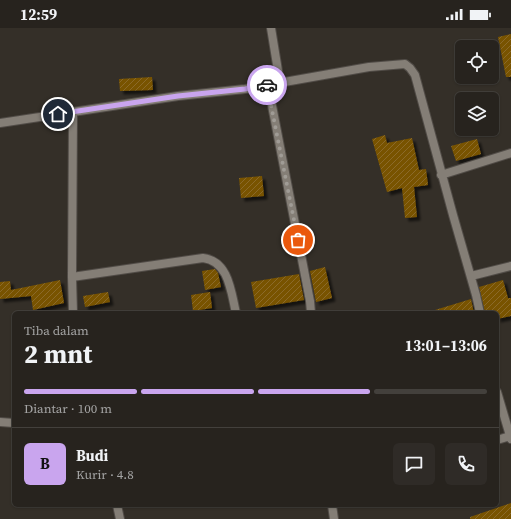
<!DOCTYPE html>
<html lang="id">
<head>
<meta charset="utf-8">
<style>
  :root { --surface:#27231e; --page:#2f2b27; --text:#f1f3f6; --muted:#a4a4a4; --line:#43403c; --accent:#c9a5ee }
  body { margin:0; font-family:"Source Serif 4",serif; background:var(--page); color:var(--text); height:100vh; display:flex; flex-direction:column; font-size:15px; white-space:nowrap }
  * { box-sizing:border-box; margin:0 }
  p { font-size:13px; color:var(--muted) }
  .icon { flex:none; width:22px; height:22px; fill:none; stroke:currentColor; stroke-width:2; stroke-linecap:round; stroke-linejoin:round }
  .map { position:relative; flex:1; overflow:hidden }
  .sheet { position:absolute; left:12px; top:283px; width:487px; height:196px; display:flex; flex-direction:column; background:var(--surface); border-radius:6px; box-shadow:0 1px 3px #0004,0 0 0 1px var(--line) }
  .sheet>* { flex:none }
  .controls { position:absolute; left:455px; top:12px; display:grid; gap:8px }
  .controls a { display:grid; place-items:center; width:44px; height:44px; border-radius:6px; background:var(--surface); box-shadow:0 1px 3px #0004,0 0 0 1px var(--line); font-size:20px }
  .pin { position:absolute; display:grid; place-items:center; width:34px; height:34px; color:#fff; margin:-17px; border:2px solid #fff; border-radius:50%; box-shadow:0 1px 4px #0007 }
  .courier { position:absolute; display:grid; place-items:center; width:40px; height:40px; margin:-20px; border:3px solid #c9a5ee; border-radius:50%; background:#fff; color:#222; box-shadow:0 1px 5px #0007 }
  .summary em { font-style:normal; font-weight:700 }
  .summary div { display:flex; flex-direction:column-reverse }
  .summary { display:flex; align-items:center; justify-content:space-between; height:68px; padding:0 12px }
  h1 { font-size:26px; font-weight:700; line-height:30px }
  .bar { display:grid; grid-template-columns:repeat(4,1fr); gap:6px 4px; align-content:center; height:48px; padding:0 12px }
  .bar i { height:5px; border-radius:3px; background:var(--line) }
  .bar .selected { background:var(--accent) }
  .bar p { grid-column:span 4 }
  .line { display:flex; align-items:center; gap:10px; padding:0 12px; border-top:1px solid var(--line) }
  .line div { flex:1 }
  .round { display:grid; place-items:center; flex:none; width:42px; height:42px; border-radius:6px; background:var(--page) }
  .status { display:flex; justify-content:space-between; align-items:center; height:28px; padding:0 20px; background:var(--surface); direction:ltr }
  .status svg { height:11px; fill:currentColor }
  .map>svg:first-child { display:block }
  .building { fill:url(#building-hatch); filter:url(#shadow) }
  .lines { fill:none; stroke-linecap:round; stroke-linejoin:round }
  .street-casing { stroke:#514c47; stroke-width:10 }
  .street { stroke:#847e76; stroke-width:8 }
  .done { stroke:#a09c96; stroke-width:4; stroke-dasharray:0 7.2 }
  .route { stroke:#c9a5ee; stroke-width:5 }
</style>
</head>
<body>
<div class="status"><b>12:59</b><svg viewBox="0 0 49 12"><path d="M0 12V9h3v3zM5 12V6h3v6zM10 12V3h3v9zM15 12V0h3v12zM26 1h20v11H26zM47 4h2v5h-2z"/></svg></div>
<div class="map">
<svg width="511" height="491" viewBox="0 0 511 491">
  <defs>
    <pattern id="building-hatch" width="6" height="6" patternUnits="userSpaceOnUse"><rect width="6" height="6" fill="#785306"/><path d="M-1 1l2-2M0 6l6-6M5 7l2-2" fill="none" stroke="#8b6b29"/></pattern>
    <filter id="shadow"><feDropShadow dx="3.5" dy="3.5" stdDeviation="1" flood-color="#0009"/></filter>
  </defs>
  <rect width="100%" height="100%" fill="#342f28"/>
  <!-- building -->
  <path class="building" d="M511 6V49H506L498 9Z
    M152 49 153 62 120 63 119 51Z
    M385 107 387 115 412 110 419 142 426 141 428 157 414 159 417 189 405 190 402 160 387 164 372 111Z
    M477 111 481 126 456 133 451 118Z
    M262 148 264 168 241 170 239 150Z
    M325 239 332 270 316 274 310 243Z
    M215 241 218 245 221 259 205 262 202 243Z
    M299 246 304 272 256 280 251 254Z
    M60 252 64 275 33 282 31 268 0 271V254L10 253 11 262Z
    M503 252 508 270H511V288L497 291V285H485L479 259Z
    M108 264 110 274 85 279 83 268Z
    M210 264 212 280 193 283 191 267Z
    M471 271 474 285H435V282Z
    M511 475V491H470V489Z"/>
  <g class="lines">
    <!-- street casing -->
    <g class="street-casing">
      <path id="street" d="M271 0 280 55
        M268 57 310 273 311 285
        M73 84 72 249 73 285
        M0 95 178 68 245 61 369 39 405 36 410 40 415 47 453 187 476 267 480 285
        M441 147 511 125
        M471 248 511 238
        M72 249 203 230C229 233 231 264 236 285
        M497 364 511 411
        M0 394 14 395
        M497 412 510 408
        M117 477 120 491
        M332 477 334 491"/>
    </g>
    <!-- street -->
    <use href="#street" class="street"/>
  </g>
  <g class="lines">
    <!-- done -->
    <path class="done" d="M267 57 298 212"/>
    <!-- route -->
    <path class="route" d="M58 86 178 68 245 61 267 57"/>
  </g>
</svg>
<div class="controls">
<a><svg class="icon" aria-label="locate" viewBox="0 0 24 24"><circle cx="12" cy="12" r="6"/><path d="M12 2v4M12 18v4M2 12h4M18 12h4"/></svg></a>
<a><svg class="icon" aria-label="layers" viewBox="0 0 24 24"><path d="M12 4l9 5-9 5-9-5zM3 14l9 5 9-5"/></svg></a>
</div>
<div class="pin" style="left:298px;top:212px;background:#ea580c"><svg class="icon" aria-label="bag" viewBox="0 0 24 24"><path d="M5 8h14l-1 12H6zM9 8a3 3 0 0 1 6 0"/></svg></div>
<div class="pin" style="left:58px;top:86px;background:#1f2937"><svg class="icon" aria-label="home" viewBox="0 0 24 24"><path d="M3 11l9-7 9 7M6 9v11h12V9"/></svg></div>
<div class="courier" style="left:267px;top:57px"><svg class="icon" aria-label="car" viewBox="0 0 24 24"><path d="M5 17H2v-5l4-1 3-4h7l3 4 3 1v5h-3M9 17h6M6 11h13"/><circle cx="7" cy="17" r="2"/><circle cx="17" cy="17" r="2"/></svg></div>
<section class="sheet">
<div class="summary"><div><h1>2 mnt</h1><p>Tiba dalam</p></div><em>13:01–13:06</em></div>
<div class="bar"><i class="selected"></i><i class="selected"></i><i class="selected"></i><i></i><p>Diantar · 100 m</p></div>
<div class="line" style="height:72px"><b class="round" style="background:var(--accent);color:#111">B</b><div><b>Budi</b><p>Kurir · 4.8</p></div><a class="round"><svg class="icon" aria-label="chat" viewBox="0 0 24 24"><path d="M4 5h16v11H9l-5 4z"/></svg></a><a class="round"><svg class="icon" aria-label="phone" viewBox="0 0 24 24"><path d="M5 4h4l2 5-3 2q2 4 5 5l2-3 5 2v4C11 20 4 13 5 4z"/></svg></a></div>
</section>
</div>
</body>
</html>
